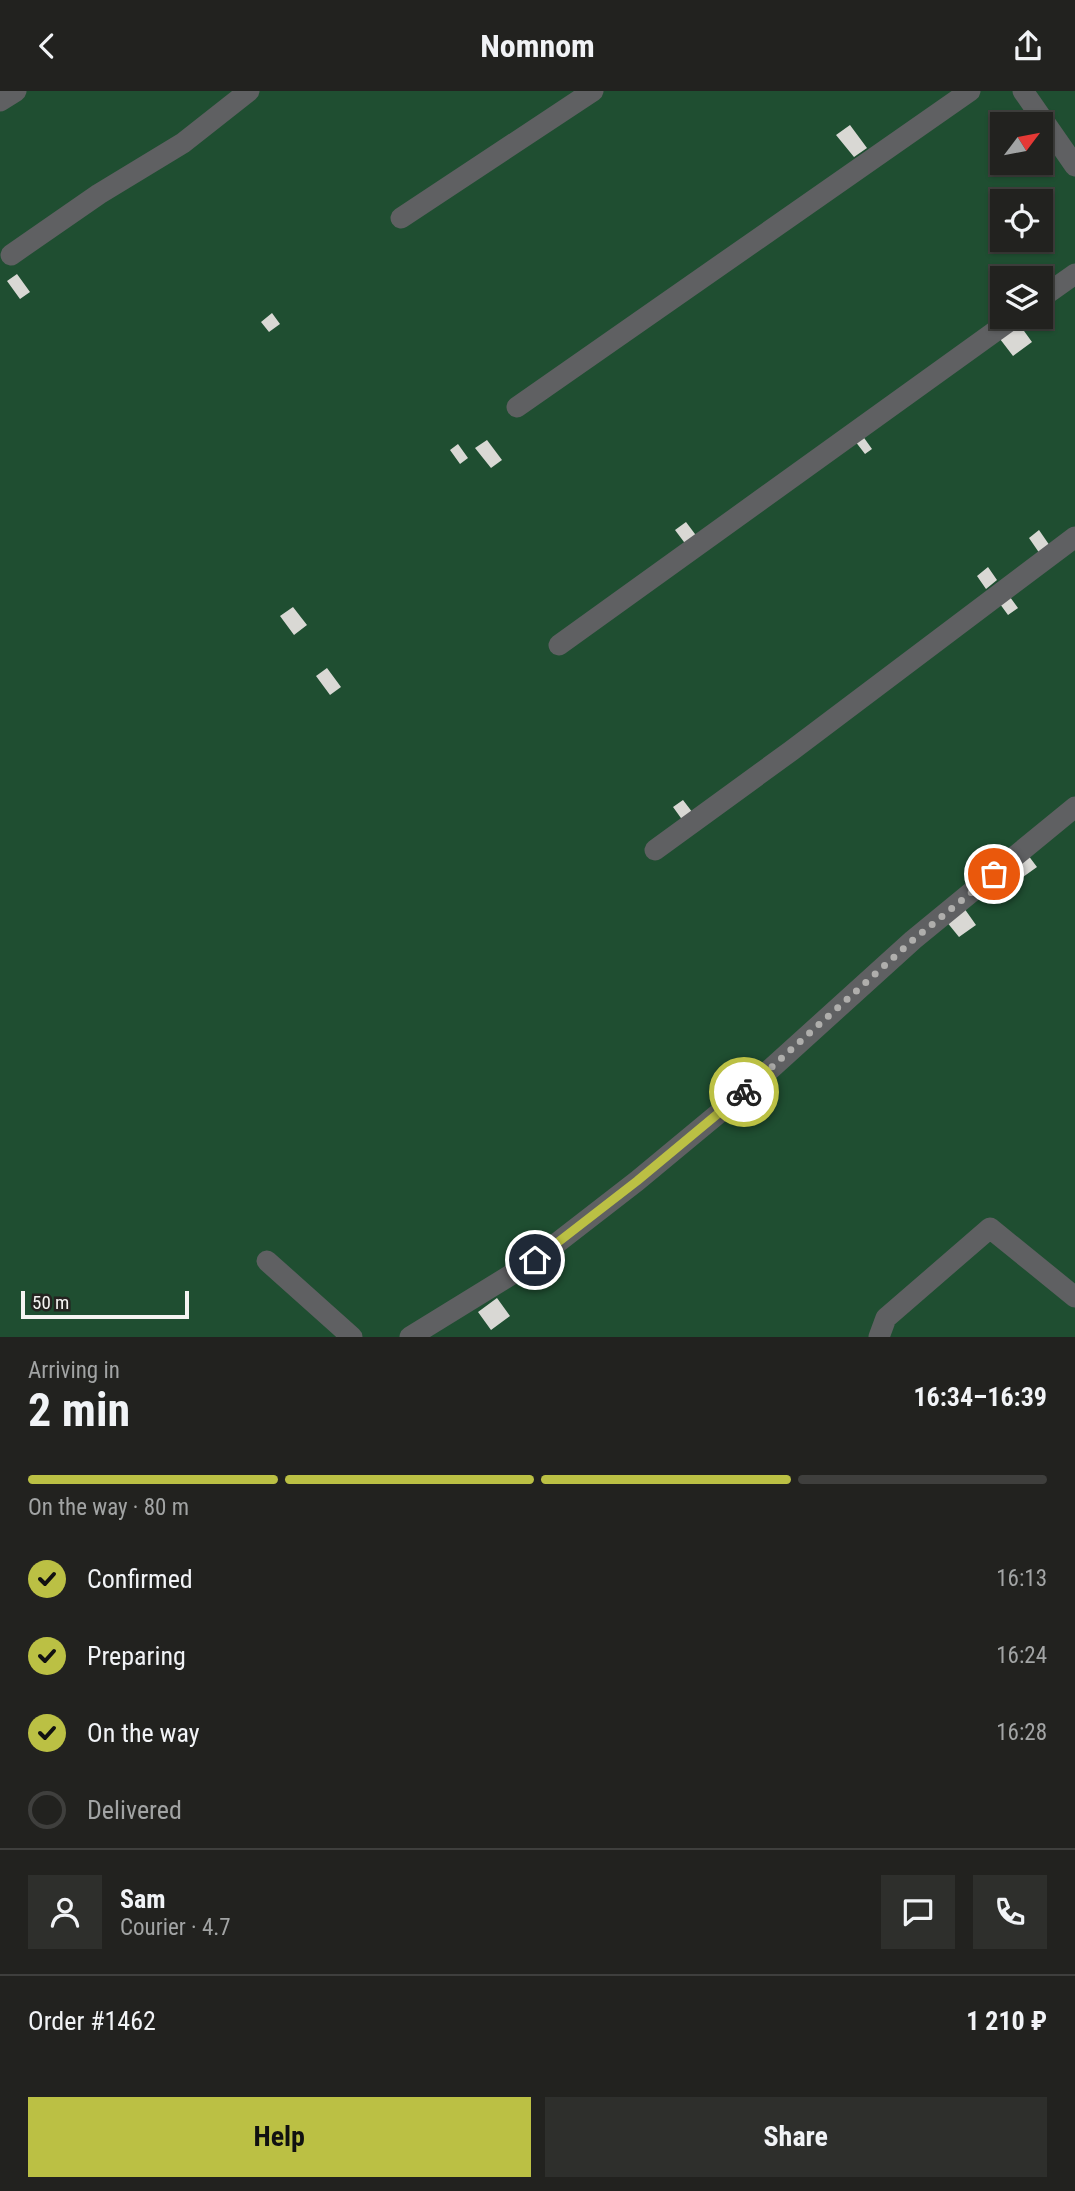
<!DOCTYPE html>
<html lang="en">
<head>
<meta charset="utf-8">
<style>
  :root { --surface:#22221f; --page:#2e2f2c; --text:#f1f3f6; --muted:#a2a4a4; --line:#3f3f3d; --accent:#bbc044 }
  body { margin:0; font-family:"Roboto Condensed",sans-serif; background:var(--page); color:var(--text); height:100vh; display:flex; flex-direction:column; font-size:26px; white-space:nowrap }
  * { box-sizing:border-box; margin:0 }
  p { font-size:23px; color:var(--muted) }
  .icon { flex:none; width:38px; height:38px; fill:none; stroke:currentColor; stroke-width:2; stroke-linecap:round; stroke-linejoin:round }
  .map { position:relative; height:1246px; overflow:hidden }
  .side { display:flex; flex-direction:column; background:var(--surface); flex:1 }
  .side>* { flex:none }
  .needle { width:46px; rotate:58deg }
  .controls { position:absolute; left:990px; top:21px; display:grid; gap:14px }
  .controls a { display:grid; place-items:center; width:63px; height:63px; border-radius:0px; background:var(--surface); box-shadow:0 2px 5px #0004,0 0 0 2px var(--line); font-size:35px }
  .scale { position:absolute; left:21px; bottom:18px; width:168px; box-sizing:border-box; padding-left:7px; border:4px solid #f5f4f2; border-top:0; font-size:19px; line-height:24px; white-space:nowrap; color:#f5f4f2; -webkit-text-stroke:5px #242320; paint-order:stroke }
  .pin { position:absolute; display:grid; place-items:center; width:60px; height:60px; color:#fff; margin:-30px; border:4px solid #fff; border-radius:50%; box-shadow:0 2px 7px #0007 }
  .courier { position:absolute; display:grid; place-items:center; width:70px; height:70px; margin:-35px; border:5px solid #bbc044; border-radius:50%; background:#fff; color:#222; box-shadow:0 2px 9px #0007 }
  .summary em { font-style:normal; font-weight:700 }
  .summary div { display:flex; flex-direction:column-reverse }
  .summary { display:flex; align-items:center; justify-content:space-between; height:119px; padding:0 28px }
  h1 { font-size:46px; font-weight:700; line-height:52px }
  .bar { display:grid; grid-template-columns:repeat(4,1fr); gap:10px 7px; align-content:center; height:84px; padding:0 28px }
  .bar i { height:9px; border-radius:5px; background:var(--line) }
  .bar .active { background:var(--accent) }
  .bar p { grid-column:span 4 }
  .line { display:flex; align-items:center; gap:18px; padding:0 28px; border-top:2px solid var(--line) }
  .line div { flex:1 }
  .round { display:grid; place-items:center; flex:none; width:74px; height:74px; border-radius:0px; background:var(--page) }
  ol { padding:0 28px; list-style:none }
  li { display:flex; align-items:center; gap:21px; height:77px }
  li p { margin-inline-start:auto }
  li .icon { padding:7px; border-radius:50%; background:var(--accent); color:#111; stroke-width:4 }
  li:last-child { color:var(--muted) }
  li i { width:38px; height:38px; border:4px solid var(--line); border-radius:50% }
  .cta { display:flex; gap:14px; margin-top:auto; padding:14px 28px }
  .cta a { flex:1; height:80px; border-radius:0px; background:var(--accent); color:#111; font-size:28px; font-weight:700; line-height:80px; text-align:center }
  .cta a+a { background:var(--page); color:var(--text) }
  header { display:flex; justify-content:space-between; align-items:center; height:91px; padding:0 28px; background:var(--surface); font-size:32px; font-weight:700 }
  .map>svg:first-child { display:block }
  .green { fill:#1f4e31; fill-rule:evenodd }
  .building { fill:#d9d8d4 }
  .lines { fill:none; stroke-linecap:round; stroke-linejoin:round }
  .minor { stroke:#5f6062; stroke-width:21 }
  .done { stroke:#afaeac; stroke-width:7; stroke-dasharray:0 12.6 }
  .route { stroke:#bbc044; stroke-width:9 }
</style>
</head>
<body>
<header><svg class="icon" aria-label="back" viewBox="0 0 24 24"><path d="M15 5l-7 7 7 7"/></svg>Nomnom<svg class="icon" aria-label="share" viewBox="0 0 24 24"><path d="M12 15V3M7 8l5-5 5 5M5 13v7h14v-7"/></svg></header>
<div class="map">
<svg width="1075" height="1246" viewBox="0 0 1075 1246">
  <rect width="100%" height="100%" fill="#2e2d29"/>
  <!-- green -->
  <path class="green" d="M0 0H1075V1246H0ZM1003 33H1041V72H1003ZM1003 110H1041V149H1003ZM1003 187H1041V226H1003Z"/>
  <!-- building -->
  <path class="building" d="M850 34 867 57 854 66 836 44Z
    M17 183 30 201 20 208 7 190Z
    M272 222 280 233 269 241 261 231Z
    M1019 233 1032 251 1013 265 1000 248Z
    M862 344 872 358 865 363 855 350Z
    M487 349 502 369 491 377 475 357Z
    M458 353 468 367 460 373 450 359Z
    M686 431 698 447 687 455 675 439Z
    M1039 439 1050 455 1040 463 1029 447Z
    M988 476 997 489 986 498 977 485Z
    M1010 506 1018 517 1008 524 1000 513Z
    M293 516 307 534 294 544 280 525Z
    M327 577 341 596 330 604 316 585Z
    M683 709 696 726 686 734 673 716Z
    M1028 764 1037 776 1016 791 1008 780Z
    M964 817 976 834 959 846 946 830Z
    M497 1207 510 1225 491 1239 478 1221Z"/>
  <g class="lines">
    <!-- minor -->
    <path class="minor" d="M1023 0 1075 75
      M0 10 16 0
      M401 127 593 0
      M11 164 99 103 183 52 249 0
      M1041 207 1075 183
      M517 316 970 0
      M559 554 1015 226
      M655 759 791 660 1075 446
      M267 1170 352 1246
      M410 1246 535 1169 637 1090 754 993 913 849 1075 716
      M879 1246 886 1227 990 1137 1075 1206"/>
  </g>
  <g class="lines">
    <!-- done -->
    <path class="done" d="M744 1001 913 849 994 783"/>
    <!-- route -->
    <path class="route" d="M535 1169 637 1090 744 1001"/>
  </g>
</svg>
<div class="controls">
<a><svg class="needle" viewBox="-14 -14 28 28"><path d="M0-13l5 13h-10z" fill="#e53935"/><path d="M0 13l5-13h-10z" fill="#a2a4a4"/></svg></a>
<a><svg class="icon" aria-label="locate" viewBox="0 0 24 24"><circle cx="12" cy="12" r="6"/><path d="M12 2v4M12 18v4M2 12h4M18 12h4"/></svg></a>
<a><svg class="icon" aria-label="layers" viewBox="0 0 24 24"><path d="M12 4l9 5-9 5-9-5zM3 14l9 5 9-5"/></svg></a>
</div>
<div class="scale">50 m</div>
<div class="pin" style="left:994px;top:783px;background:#ea580c"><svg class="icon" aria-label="bag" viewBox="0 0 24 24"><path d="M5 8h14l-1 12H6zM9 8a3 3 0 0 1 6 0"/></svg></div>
<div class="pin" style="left:535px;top:1169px;background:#1f2937"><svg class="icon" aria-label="home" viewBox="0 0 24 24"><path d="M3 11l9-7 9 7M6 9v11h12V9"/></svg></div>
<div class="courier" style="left:744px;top:1001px"><svg class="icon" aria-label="bike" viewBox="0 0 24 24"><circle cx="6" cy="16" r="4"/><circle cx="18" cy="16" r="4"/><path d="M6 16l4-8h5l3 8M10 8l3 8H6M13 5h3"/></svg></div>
</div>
<section class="side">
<div class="summary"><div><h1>2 min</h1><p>Arriving in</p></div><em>16:34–16:39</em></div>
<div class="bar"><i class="active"></i><i class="active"></i><i class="active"></i><i></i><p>On the way · 80 m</p></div>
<ol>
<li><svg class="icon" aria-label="check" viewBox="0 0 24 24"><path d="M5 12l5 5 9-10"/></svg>Confirmed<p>16:13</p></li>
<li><svg class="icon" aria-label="check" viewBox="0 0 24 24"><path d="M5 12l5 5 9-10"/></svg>Preparing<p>16:24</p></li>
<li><svg class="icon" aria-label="check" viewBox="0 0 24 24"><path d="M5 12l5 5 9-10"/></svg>On the way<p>16:28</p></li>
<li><i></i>Delivered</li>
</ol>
<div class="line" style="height:126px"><a class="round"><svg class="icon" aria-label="person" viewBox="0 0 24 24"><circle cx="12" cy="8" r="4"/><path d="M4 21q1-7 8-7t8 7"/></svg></a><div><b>Sam</b><p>Courier · 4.7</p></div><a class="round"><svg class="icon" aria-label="chat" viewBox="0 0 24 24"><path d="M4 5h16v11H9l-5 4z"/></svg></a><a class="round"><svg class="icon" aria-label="phone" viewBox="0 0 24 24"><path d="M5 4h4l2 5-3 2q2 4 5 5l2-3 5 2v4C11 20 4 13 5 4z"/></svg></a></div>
<div class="line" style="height:91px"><div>Order #1462</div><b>1 210 ₽</b></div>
<div class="cta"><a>Help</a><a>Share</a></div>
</section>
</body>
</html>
